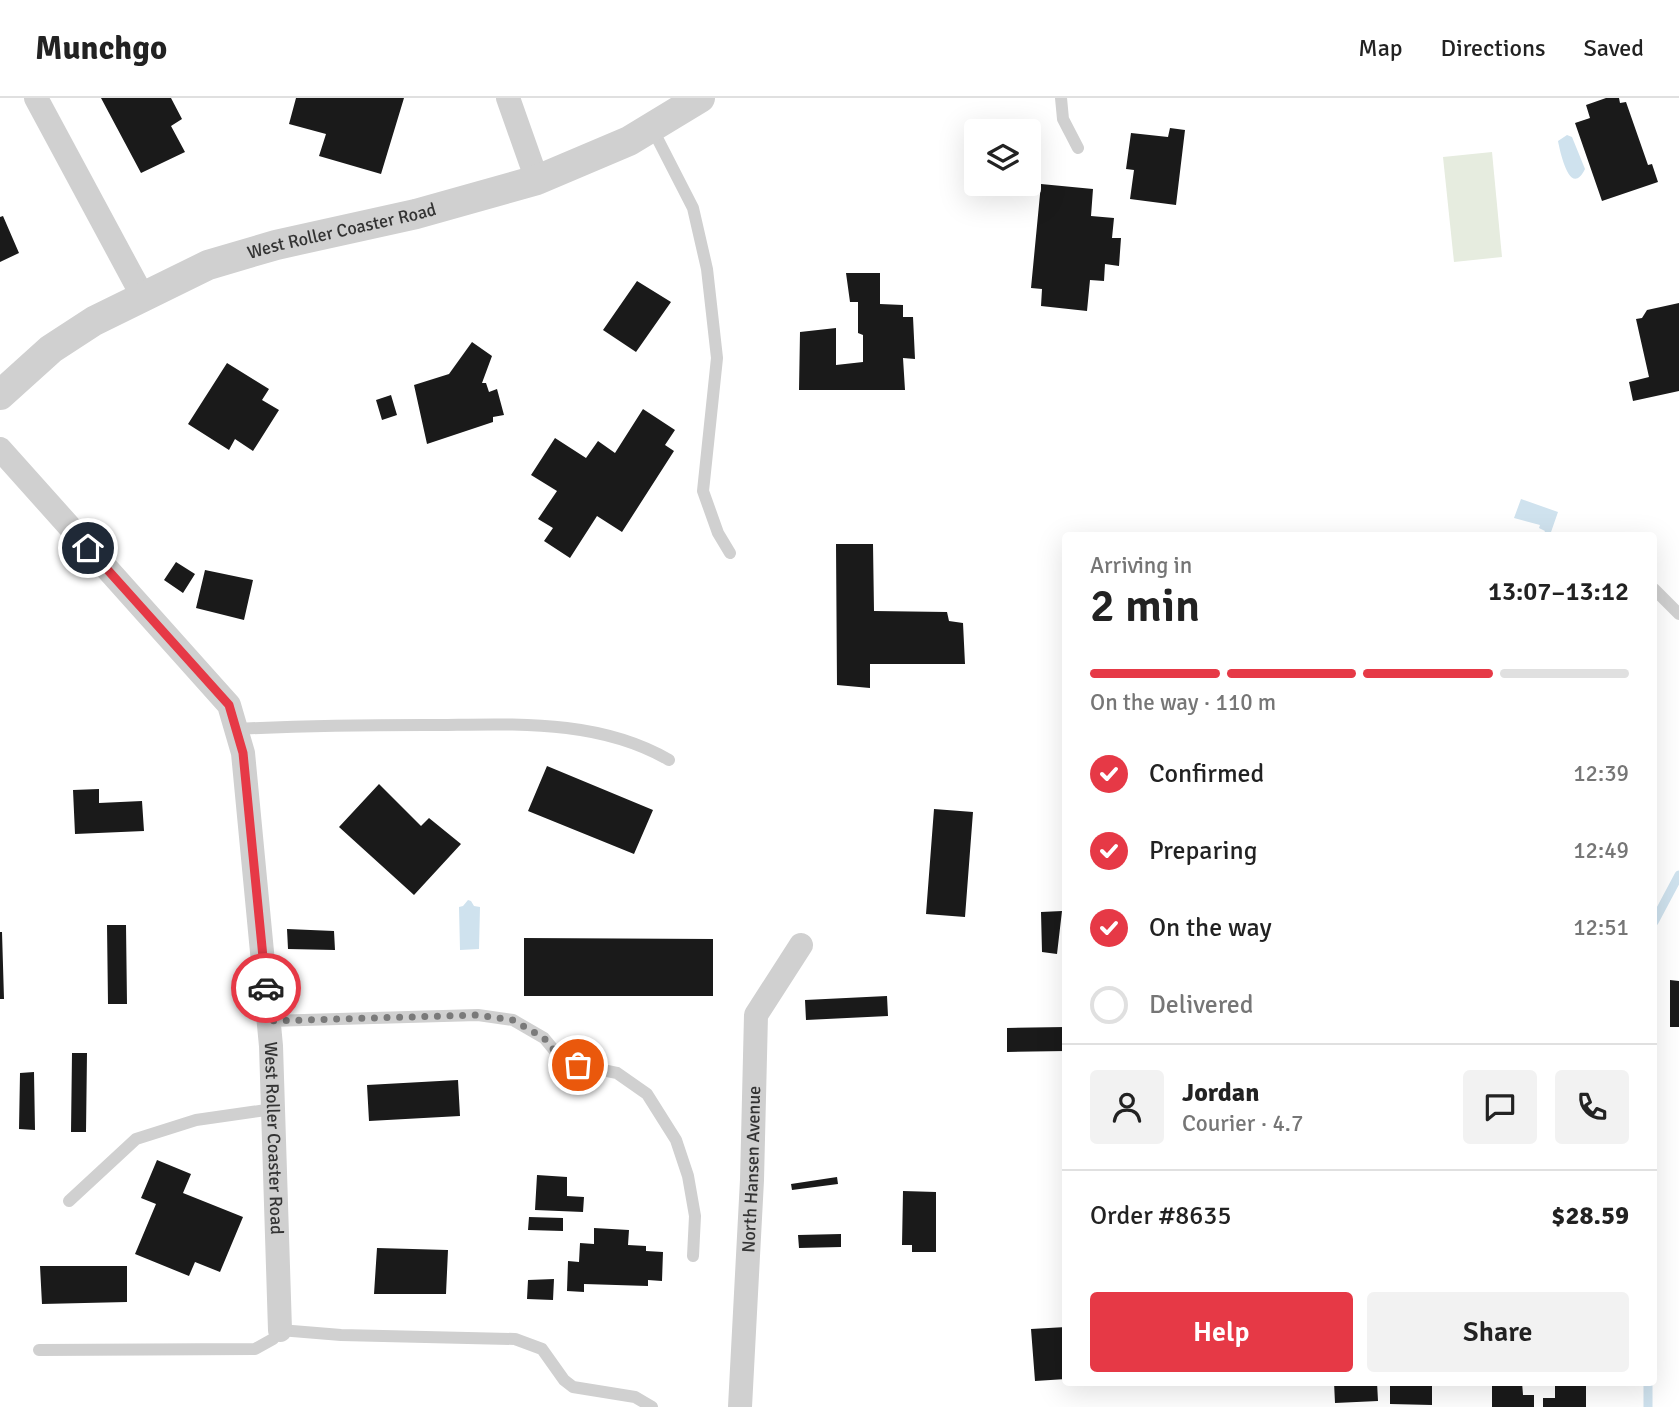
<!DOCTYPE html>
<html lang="en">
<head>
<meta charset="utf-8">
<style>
  :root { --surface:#fff; --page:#f2f2f2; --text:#222; --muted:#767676; --line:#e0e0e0; --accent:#e63946 }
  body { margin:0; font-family:Signika,sans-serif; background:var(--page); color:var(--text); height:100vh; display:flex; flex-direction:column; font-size:26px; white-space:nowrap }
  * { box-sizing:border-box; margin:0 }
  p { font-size:23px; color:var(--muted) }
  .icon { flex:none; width:38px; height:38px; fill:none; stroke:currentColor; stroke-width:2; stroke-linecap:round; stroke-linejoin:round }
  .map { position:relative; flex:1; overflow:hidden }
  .sheet { position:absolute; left:1062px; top:434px; width:595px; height:854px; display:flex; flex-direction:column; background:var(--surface); border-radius:7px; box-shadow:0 7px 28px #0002 }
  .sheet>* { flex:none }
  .tools { position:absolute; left:964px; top:21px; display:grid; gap:14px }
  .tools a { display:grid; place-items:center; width:77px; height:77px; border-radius:7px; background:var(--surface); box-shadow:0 7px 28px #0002; font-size:35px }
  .pin { position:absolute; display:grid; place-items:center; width:60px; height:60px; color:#fff; margin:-30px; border:4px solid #fff; border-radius:50%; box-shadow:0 2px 7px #0007 }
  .courier { position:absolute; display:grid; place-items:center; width:70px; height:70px; margin:-35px; border:5px solid #e63946; border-radius:50%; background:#fff; color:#222; box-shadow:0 2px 9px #0007 }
  .overview em { font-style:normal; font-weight:600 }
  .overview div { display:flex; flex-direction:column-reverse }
  .overview { display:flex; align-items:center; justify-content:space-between; height:119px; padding:0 28px }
  h1 { font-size:46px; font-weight:600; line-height:52px }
  .bar { display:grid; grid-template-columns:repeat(4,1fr); gap:10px 7px; align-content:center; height:84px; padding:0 28px }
  .bar i { height:9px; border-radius:5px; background:var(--line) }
  .bar .selected { background:var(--accent) }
  .bar p { grid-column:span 4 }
  .line { display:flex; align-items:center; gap:18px; padding:0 28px; border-top:2px solid var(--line) }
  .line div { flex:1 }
  .round { display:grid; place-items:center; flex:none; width:74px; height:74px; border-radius:7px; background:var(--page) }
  ol { padding:0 28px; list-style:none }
  li { display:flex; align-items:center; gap:21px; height:77px }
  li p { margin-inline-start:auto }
  li .icon { padding:7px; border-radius:50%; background:var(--accent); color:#fff; stroke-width:4 }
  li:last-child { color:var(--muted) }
  li i { width:38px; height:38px; border:4px solid var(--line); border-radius:50% }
  .cta { display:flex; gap:14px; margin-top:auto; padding:14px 28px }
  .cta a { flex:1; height:80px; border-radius:7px; background:var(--accent); color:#fff; font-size:28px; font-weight:600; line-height:80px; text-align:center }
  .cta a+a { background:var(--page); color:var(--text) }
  header { display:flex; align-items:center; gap:42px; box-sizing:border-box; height:98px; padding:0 35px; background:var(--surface); border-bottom:2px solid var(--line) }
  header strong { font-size:33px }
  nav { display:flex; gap:38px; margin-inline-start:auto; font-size:24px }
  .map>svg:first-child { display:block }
  .green { fill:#e6ecdf }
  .water { fill:#cfe2ee }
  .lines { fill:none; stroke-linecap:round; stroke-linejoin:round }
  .stream { stroke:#cfe2ee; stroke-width:9 }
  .building { fill:#1a1a1a }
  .service { stroke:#d0d0d0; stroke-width:12 }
  .minor { stroke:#d0d0d0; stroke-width:24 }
  .tertiary { stroke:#d0d0d0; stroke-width:30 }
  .done { stroke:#7a7a7a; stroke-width:7; stroke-dasharray:0 12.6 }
  .route { stroke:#e63946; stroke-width:9 }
  .labels { text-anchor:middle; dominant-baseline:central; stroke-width:7; stroke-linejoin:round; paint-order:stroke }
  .street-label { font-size:18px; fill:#333; stroke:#fff }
</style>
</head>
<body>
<header>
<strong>Munchgo</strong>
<nav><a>Map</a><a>Directions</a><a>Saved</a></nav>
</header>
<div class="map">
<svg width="1679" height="1309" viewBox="0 0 1679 1309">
  <rect width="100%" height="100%" fill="#fff"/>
  <!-- green -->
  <path class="green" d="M1492 54 1502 159 1454 164 1443 59Z"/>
  <!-- water -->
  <path class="water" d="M1567 37 1572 39 1585 71C1570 101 1560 53 1558 43Z
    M1521 401 1558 414 1550 437 1544 435 1545 433 1539 430 1540 427 1514 420Z
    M468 802 471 803 474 808 480 809 479 851 460 852 459 809 463 808Z"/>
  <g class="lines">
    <!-- stream -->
    <path class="stream" d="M1654 824 1679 777
      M1648 1284V1309"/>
  </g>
  <!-- building -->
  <path class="building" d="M101 0H171L182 21 171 28 185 54 141 75Z
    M296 0H404L381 76 319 58 326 36 289 26Z
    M1606 0H1619L1620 5 1626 4 1648 67 1652 66 1658 84 1602 103 1575 25 1590 20 1586 7Z
    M1170 30 1185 32 1176 107 1130 101 1134 72 1126 71 1131 35 1168 39Z
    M1041 86 1093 91 1091 118 1114 120 1112 140H1121L1119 168 1105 166 1104 183 1090 182 1087 213 1041 208 1042 191 1031 190Z
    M3 118 19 155 0 164V119Z
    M846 175H880V206L903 207V219H913L915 261 903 260 905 292H799L800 234 836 230V267L863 264V237L858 235V204H850Z
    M637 183 671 204 636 254 603 232Z
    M1679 205V293L1633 303 1629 284 1649 279 1636 221 1642 220 1647 212Z
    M472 244 492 258 482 285H486L489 294 497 291 504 317 493 319V324L427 346 414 287 449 276Z
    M227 265 269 291 262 302 279 312 253 353 235 341 229 352 188 326Z
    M391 297 397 317 382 322 376 302Z
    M643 311 675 332 665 347 674 353 622 434 597 418 570 460 544 443 553 430 538 421 557 393 531 377 555 340 586 360 598 343 615 355Z
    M836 446H873L874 513 947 514 949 523 963 525 965 566H870V590L837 587Z
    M176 464 195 476 183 495 164 482Z
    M205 472 253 482 244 522 196 510Z
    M547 668 653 712 634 756 528 713Z
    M379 686 421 728 429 720 461 746 414 797 339 729Z
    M99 691V705L142 703 144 733 75 736 73 692Z
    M934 711 973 714 965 819 926 816Z
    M1062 813 1057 856 1042 854 1041 814Z
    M107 827H126L127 906H108Z
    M287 831 334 833 335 852 288 851Z
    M0 834H2L4 901H0Z
    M524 840 713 841V898H524Z
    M1670 882 1679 883V929H1670Z
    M887 898 888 918 806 922 805 902Z
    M1066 929V953L1007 954V930Z
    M72 955H87L86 1034H71Z
    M34 974 35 1032 19 1031 20 975Z
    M458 982 460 1018 369 1023 367 987Z
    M157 1062 191 1076 183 1095 243 1119 220 1174 195 1164 189 1178 135 1156 156 1106 141 1100Z
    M537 1077 567 1079V1098L584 1099 583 1114 535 1112Z
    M837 1079 838 1086 792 1092 791 1086Z
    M903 1093 936 1094V1154H912V1147H902Z
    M529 1119 563 1120V1133L528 1132Z
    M594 1130 629 1132 628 1147 646 1148V1153L663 1154 662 1183 648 1182V1188L584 1186V1194L567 1193 568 1163 579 1164 580 1145 594 1146Z
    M841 1136V1149L799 1150 798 1137Z
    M377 1150 448 1152 446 1196H374Z
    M40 1168H127V1204L42 1206Z
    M554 1181 553 1202 527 1201 528 1182Z
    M1066 1229V1281L1035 1283 1031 1231Z
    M1334 1284H1377L1378 1303 1335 1305Z
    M1390 1284H1432V1307L1390 1306Z
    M1492 1284H1522L1523 1297H1534V1309H1492Z
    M1555 1284H1586V1309H1543V1300H1555Z"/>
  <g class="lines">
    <!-- service -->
    <path class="service" d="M1061 0 1063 21 1078 50
      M652 30 693 110 707 171 717 260 703 393 718 435 730 455
      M1654 491 1679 516
      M236 631C299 628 361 627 424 627 507 627 595 619 669 662
      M269 923 478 917 513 922 544 940 559 958 578 967 617 975 647 996 676 1042 688 1078 695 1118 693 1158
      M69 1103 136 1041 196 1022 273 1011
      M39 1252 255 1251 273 1241 280 1232 341 1237 515 1241 542 1251 564 1282 573 1289 635 1299 652 1309"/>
    <!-- minor -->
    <g class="minor">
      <path d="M36 0 142 197"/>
      <path d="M508 0 537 82"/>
      <path id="s1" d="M0 351 229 607 243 655 271 948 280 1232"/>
      <path id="s2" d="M740 1309 752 1082 756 917 801 847"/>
    </g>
    <!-- tertiary -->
    <path class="tertiary" id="s3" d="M0 297 51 251 94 223 208 167 276 147 416 116 537 82 629 43 700 0"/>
  </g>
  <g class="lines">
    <!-- done -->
    <path class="done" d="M266 890 269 923 478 917 513 922 544 940 559 958 578 967"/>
    <!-- route -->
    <path class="route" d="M88 450 229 607 243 655 266 890"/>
  </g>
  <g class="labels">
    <!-- street labels -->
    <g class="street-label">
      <text stroke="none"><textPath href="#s3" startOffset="385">West Roller Coaster Road</textPath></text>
      <text stroke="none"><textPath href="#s1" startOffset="780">West Roller Coaster Road</textPath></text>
      <text stroke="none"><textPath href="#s2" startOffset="238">North Hansen Avenue</textPath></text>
    </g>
  </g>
</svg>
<div class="tools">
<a><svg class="icon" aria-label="layers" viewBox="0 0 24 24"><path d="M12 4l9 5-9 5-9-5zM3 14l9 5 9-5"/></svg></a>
</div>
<div class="pin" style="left:578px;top:967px;background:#ea580c"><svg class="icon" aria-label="bag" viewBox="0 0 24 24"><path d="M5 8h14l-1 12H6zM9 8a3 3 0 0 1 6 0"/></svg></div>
<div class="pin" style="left:88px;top:450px;background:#1f2937"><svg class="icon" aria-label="home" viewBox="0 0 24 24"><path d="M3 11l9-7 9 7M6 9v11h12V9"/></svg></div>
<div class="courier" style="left:266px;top:890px"><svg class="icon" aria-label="car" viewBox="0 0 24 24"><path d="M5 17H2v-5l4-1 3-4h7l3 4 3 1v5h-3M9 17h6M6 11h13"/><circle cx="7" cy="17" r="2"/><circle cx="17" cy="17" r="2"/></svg></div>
<section class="sheet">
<div class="overview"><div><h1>2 min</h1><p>Arriving in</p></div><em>13:07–13:12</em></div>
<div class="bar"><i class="selected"></i><i class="selected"></i><i class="selected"></i><i></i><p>On the way · 110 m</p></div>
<ol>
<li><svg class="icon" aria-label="check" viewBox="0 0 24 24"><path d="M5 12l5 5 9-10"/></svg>Confirmed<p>12:39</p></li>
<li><svg class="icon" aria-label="check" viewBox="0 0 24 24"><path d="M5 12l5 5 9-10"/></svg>Preparing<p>12:49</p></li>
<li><svg class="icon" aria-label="check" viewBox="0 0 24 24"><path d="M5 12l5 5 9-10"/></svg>On the way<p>12:51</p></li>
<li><i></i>Delivered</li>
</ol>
<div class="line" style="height:126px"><a class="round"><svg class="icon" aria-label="person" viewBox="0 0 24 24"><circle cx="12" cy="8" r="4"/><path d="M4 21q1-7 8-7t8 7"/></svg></a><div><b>Jordan</b><p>Courier · 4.7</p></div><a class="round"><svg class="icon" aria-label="chat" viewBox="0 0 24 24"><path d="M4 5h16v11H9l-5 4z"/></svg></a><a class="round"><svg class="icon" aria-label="phone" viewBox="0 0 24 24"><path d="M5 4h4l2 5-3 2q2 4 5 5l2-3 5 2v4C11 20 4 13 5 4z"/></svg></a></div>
<div class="line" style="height:91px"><div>Order #8635</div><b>$28.59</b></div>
<div class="cta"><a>Help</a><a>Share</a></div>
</section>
</div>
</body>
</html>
